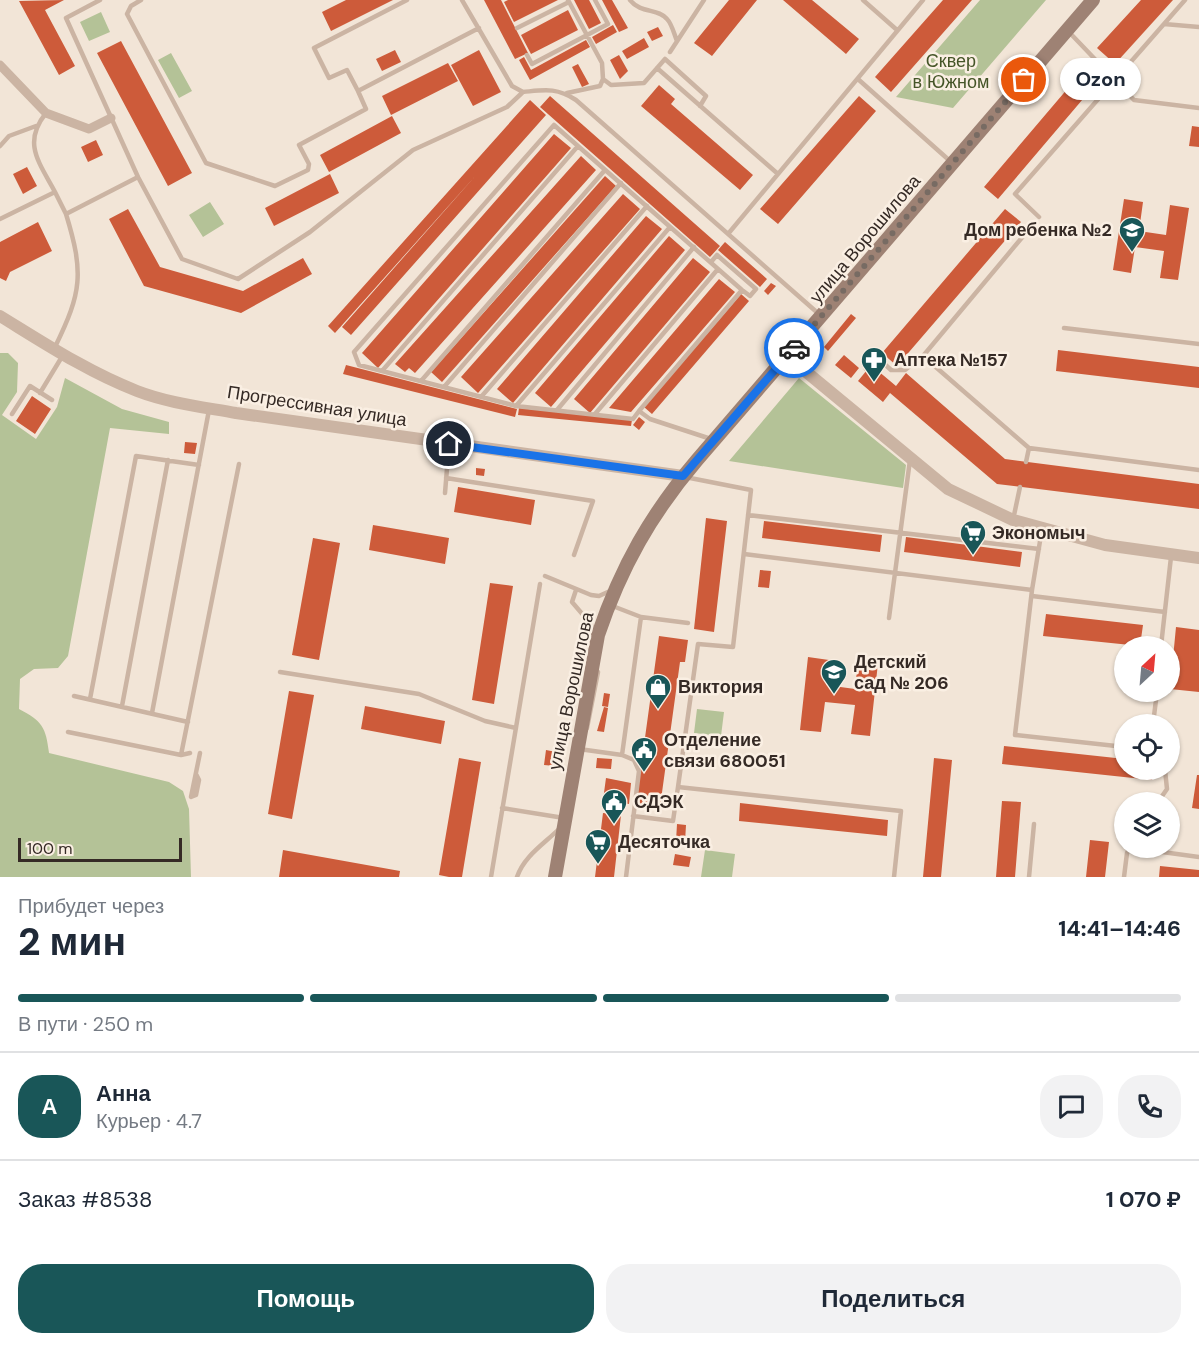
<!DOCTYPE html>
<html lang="ru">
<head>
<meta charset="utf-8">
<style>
  :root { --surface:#fff; --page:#f2f2f3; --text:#1f2937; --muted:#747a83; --line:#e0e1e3; --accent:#195658 }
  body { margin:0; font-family:"DM Sans",sans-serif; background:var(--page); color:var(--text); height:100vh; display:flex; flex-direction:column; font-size:22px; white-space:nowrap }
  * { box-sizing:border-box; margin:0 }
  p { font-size:20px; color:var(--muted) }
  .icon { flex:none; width:33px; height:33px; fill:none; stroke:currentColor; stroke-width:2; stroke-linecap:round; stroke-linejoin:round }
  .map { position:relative; height:877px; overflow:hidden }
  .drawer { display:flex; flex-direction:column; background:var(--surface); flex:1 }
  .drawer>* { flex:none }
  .needle { width:39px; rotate:26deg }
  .controls { position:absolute; left:1114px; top:636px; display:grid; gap:12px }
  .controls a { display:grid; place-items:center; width:66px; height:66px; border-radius:50%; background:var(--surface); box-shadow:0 2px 4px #0004; font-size:30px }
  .scale { position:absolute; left:18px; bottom:15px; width:164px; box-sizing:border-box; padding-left:6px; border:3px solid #352a25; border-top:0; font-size:16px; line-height:21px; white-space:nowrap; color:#352a25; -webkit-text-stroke:4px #faefe3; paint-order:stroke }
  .pin { position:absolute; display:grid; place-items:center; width:51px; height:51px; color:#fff; margin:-26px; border:3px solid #fff; border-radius:50%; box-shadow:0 2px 6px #0007 }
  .courier { position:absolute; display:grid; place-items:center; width:60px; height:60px; margin:-30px; border:4px solid #1a73e8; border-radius:50%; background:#fff; color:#222; box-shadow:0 2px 8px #0007 }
  .bubble { position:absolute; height:42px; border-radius:21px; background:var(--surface); box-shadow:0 2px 4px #0004; font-size:20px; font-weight:800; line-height:42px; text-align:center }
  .overview em { font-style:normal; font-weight:800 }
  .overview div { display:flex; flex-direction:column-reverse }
  .overview { display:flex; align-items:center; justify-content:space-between; height:102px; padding:0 18px }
  h1 { font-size:39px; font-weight:800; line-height:45px }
  .bar { display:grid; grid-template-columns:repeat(4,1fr); gap:9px 6px; align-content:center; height:72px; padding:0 18px }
  .bar i { height:8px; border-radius:4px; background:var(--line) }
  .bar .current { background:var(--accent) }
  .bar p { grid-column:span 4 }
  .line { display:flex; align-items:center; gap:15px; padding:0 18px; border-top:2px solid var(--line) }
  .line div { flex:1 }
  .round { display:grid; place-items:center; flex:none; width:63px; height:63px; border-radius:24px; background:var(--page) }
  .button { display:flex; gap:12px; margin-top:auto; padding:12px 18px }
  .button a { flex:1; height:69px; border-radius:24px; background:var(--accent); color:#fff; font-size:24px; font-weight:800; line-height:69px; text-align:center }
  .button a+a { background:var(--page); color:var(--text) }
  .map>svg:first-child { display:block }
  .green { fill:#b4c297 }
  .building { fill:#cd5b3a }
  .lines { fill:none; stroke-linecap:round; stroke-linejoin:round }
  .service { stroke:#cbb4a3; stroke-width:4.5 }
  .minor { stroke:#cbb4a3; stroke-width:9 }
  .tertiary { stroke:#cbb4a3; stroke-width:12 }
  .secondary { stroke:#9e8274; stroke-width:14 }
  .done { stroke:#776b63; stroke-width:6; stroke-dasharray:0 10.8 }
  .route { stroke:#1a73e8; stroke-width:8 }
  .labels { text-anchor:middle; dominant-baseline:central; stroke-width:5; stroke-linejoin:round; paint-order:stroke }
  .park-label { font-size:18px; fill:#455528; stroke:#faefe3 }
  .poi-label { font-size:18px; font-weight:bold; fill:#352a25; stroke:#faefe3; text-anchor:start }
  .street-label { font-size:18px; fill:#352a25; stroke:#faefe3 }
</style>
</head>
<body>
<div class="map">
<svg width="1199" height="877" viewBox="0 0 1199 877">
  <rect width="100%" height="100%" fill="#f2e5d7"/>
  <!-- green -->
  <path class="green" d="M980 0H1046L953 108 896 97Z
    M101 12 110 32 89 41 80 22Z
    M171 53 192 91 179 98 158 60Z
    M210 202 224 224 203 237 189 215Z
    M0 353H8L18 363 17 392 2 415 36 439 57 407 65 378 122 409 169 422V434L110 428 68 656 58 668 34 669 20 679 19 709C42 721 46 727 49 753L169 782 183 791 189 809 191 877H0Z
    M799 378 906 465 903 488 729 461Z
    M697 709 724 712 721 736 694 733Z
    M705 850 735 854 732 877H701Z"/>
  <!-- building -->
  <path class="building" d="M64 0 45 10 75 66 59 75 19 1Z
    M346 0H393L331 31 322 12Z
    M484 0H501L528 53 515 59Z
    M508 0H558L514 22 504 2Z
    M574 0H589L601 23 589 29Z
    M602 0H612L628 28 619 32Z
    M729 0H757L712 56 694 43Z
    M783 0H812L859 39 846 54Z
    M943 0H972L891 92 875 77Z
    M1141 0H1173L1115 64 1097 48Z
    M568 10 578 30 531 54 521 35Z
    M613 25 617 32 596 44 592 37Z
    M658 27 663 36 652 41 647 32Z
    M644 38 649 47 627 59 622 51Z
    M586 40 590 47 530 80 519 60 524 57 531 70Z
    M121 41 192 173 168 186 97 53Z
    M395 50 401 62 382 71 376 59Z
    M479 50 501 92 473 106 451 65Z
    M619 55 628 71 620 79 610 60Z
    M448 63 458 81 391 115 382 96Z
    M578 64 589 84 582 87 572 67Z
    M1080 74 1094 86 998 199 984 187Z
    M659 85 675 99 671 104 753 175 740 190 641 106Z
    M550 96 720 246 710 257 540 107Z
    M859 96 876 111 778 224 760 209Z
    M530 100 546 115 351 335 342 327 477 174 335 333 328 326Z
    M392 116 401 133 329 172 320 155Z
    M1192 126 1199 127V147L1189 146Z
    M554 134 571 148 378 368 362 353Z
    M96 140 103 155 88 162 81 147Z
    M581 156 596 170 415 373 409 368 405 372 395 364Z
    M27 167 37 186 23 194 13 174Z
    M330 174 339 193 274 226 265 208Z
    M605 176 616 186 442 382 431 372Z
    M623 194 640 209 478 393 461 377Z
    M1124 199 1143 202 1139 231 1166 235 1170 205 1189 208 1178 280 1160 278 1164 251 1135 247 1131 273 1113 270Z
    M128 209 160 267 243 291 303 258 312 274 241 313 144 286 109 219Z
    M1005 209 1021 222 897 366 882 353Z
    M646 216 662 229 513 403 497 389Z
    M38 222 52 251 10 272 6 281 0 278V242Z
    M669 236 685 250 551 407 535 393Z
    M725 242 767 279 760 287 718 250Z
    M693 258 710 272 590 413 574 399Z
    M719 279 735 292 631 412 609 408Z
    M771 283 776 286 768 295 764 291Z
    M741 294 749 301 652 414 644 407Z
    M851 314 856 318 828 351 824 347Z
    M1058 350 1199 367V388L1056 371Z
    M844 355 859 368 851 378 835 365Z
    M346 365 517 409 515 417 343 374Z
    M871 365 896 386 906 373 1005 459 1199 484V509L997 484 890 393 883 402 858 381Z
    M32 396 51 409 35 434 16 421Z
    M519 408 632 420 631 426 518 415Z
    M639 417 645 422 639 430 633 425Z
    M185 442 197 443 195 454 184 453Z
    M476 468 485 469 484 476 476 475Z
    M458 487 535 500 531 525 454 512Z
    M706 518 727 521 714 632 694 629Z
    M764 521 882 535 880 552 762 538Z
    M373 525 449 538 445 564 369 550Z
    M906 537 1022 552 1020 567 904 552Z
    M313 538 340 543 319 660 292 655Z
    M760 570 771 571 769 588 758 587Z
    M490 583 513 586 494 704 472 700Z
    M1046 614 1143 625 1140 646 1043 636Z
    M1176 627 1199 630V692L1170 689Z
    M659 636 688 640 685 662H680L660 807 636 803Z
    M808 657 829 660 826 685 855 689 858 661 878 663 870 736 851 734 855 705 825 702 821 732 800 730Z
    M289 691 314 695 292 819 268 814Z
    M604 693 610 694 608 707 602 706Z
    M365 706 445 721 441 744 361 729Z
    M604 707 608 708 604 732 597 731Z
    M1004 746 1125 759V770H1154L1152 780 1002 764Z
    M546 750 556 752 555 766 544 765Z
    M459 758 481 762 462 877H449L439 875Z
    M597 758 612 759 611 769 596 768Z
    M934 758 952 760 941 877H923Z
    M1197 775H1199V809L1192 808Z
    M606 778 631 783 629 804 603 800Z
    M1002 801 1021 802 1015 877H996Z
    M740 803 888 820 887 836 739 821Z
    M603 813 621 815 614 877H595Z
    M677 824 686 825 685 842 676 841Z
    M1090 840 1109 842 1105 877H1086Z
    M283 850 400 871 399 877H279Z
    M675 854 691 857 689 867 673 865Z
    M1160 866 1199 870V877H1159Z"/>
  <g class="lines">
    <!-- service -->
    <path class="service" d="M100 0 66 18 138 177
      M141 0 131 6 127 14 206 163 275 186 308 170 309 164 299 145 366 109 358 91 479 28
      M462 0 512 86 523 92C544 90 556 87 576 100L820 315
      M568 0 602 63 603 79 611 85 644 83 665 59 706 96 700 106
      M630 0C641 14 658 8 667 19 672 24 674 34 677 41
      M863 0 897 30
      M1164 24 1199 27
      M517 28 569 2
      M1069 32 1134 100 1199 108
      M670 52 704 0
      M527 55 532 64 608 24 595 0
      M657 68 778 174
      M859 80 950 161
      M358 91 347 70 329 78 314 48 407 0
      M567 93 600 86 603 79
      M46 113C22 143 39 162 55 192
      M0 146 9 136 36 126
      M1039 217 1015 194 1185 0
      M0 219 55 192 66 214
      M728 234 923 0
      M711 262 717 255 756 289 750 296 742 290C679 235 617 180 554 125L354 352 359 365 516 406 633 419 639 411 650 419 711 439
      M1064 328 1199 344
      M55 347C82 292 84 273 66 214L138 177 182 259 238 279 310 232 413 150 507 107 523 92
      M923 356 1029 448 1199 470
      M866 369 877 357 891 370H905L923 356 1030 228
      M382 371 578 146
      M421 381 605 170
      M444 387 621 183
      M40 393 63 355
      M481 397 647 206
      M516 406 670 227
      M557 410 694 247
      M639 411 742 290
      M12 414 30 386 52 400
      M595 414 718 269
      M1026 462 1029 448
      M446 478 593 501 574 555
      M445 493 449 444
      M748 515 1039 549
      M1013 520 1020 487
      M744 554 1032 590 1042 529
      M545 576 591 595 599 596 610 591
      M576 590 572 602 590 623 594 632
      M1032 590 1015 735 1125 747
      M1032 596 1165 612
      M641 617 688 623
      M889 618 910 460
      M1161 646 1171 557
      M280 672 419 694 485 721 516 728
      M74 696 188 722
      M90 699 136 456 199 465
      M122 706 168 460
      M152 713 209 410
      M1153 724 1157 692
      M587 728 598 672
      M68 732 181 755 190 753
      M579 749 622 755 641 617 610 605
      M181 755 239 464
      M622 755 634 760 639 771 626 877
      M196 774 199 780 196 795 191 797 200 753
      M678 787 698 644 733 647 751 490 685 477
      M1158 802 1167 789 1165 770
      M502 808 564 818
      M633 816 673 821 678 787 901 811 894 877
      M1153 848 1155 851 1199 857
      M491 877 540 584
      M517 877C524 856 544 844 559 829
      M1029 877 1034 824
      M1124 877 1127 853 1130 848"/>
    <!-- minor -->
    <path class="minor" d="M0 65 46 113 89 129 111 118"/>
    <!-- tertiary -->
    <path class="tertiary" d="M0 316C44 343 88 372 137 391 168 403 203 407 236 413L683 476
      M787 356 948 489 1013 520 1105 545 1199 558"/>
    <!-- secondary -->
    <path class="secondary" d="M555 877 598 635C621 567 651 514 697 460L1093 0"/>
  </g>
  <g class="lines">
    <!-- done -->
    <path class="done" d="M794 348 1024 80"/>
    <!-- route -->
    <path class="route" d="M449 444 683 476 794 348"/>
  </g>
  <!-- icons -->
  <defs>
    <g id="school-pin" transform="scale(1.35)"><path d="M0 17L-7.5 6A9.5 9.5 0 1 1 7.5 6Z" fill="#195658" stroke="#faefe3"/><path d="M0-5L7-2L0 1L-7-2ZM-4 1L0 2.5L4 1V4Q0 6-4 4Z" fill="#fff"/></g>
    <g id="pharmacy-pin" transform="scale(1.35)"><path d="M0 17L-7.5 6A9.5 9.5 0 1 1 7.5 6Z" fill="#195658" stroke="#faefe3"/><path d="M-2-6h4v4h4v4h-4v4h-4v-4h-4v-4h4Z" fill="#fff"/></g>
    <g id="supermarket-pin" transform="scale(1.35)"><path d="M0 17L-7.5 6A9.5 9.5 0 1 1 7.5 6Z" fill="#195658" stroke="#faefe3"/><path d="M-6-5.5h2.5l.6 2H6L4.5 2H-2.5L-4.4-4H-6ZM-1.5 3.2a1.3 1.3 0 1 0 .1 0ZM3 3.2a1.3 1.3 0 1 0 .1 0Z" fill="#fff"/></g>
    <g id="shop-pin" transform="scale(1.35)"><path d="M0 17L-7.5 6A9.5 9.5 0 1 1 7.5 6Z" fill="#195658" stroke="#faefe3"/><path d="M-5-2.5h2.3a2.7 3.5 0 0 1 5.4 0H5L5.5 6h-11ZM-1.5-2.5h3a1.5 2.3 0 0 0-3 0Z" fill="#fff"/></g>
    <g id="civic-pin" transform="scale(1.35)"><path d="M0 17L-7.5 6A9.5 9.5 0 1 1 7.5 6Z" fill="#195658" stroke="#faefe3"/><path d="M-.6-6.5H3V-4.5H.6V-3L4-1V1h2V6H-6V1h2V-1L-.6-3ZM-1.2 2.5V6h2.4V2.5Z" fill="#fff"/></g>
  </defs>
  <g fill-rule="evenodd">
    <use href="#school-pin" x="1132" y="230"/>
    <use href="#pharmacy-pin" x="874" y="360"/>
    <use href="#supermarket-pin" x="973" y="533"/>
    <use href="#school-pin" x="834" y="672"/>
    <use href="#shop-pin" x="658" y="687"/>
    <use href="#civic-pin" x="644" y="750"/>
    <use href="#civic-pin" x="614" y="802"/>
    <use href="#supermarket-pin" x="598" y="842"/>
  </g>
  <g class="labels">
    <!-- park labels -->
    <g class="park-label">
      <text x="951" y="61">Сквер<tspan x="951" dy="21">в Южном</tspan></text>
    </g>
    <!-- poi labels -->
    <g class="poi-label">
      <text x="1112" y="230" text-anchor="end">Дом ребенка №2</text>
      <text x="894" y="360">Аптека №157</text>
      <text x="992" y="533">Экономыч</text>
      <text x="854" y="662">Детский<tspan x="854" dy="21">сад № 206</tspan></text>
      <text x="678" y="687">Виктория</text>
      <text x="664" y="740">Отделение<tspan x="664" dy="21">связи 680051</tspan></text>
      <text x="634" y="802">СДЭК</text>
      <text x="618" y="842">Десяточка</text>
    </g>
    <!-- street labels -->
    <g class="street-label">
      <text transform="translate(865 239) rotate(-50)">улица Ворошилова</text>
      <text transform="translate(317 406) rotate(9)">Прогрессивная улица</text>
      <text transform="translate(571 691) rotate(-78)">улица Ворошилова</text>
    </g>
  </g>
</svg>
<div class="controls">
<a><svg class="needle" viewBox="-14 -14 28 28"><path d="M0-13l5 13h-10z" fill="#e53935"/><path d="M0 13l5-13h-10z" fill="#747a83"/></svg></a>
<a><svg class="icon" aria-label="locate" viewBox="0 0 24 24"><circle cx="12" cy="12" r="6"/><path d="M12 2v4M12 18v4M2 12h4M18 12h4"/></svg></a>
<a><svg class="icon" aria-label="layers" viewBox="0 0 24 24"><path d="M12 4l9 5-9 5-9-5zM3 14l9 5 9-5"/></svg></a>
</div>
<div class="scale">100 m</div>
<div class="pin" style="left:1024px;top:80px;background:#ea580c"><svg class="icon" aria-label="bag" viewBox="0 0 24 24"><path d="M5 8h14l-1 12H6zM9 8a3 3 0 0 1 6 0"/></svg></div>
<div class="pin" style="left:449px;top:444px;background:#1f2937"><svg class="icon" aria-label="home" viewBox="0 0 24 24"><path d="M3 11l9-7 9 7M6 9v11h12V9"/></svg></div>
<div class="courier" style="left:794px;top:348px"><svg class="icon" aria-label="car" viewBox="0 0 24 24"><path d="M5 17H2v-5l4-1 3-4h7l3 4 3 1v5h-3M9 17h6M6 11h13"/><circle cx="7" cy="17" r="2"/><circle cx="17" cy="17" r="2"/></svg></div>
<div class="bubble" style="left:1060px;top:58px;width:81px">Ozon</div>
</div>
<section class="drawer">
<div class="overview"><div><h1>2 мин</h1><p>Прибудет через</p></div><em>14:41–14:46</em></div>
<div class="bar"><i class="current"></i><i class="current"></i><i class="current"></i><i></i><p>В пути · 250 m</p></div>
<div class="line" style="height:108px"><b class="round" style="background:var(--accent);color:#fff">А</b><div><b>Анна</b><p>Курьер · 4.7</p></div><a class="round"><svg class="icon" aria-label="chat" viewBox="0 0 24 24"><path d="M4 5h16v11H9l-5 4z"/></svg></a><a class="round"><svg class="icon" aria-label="phone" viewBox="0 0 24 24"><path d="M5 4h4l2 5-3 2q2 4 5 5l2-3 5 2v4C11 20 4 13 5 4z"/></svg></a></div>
<div class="line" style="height:78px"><div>Заказ #8538</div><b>1 070 ₽</b></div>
<div class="button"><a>Помощь</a><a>Поделиться</a></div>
</section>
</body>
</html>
